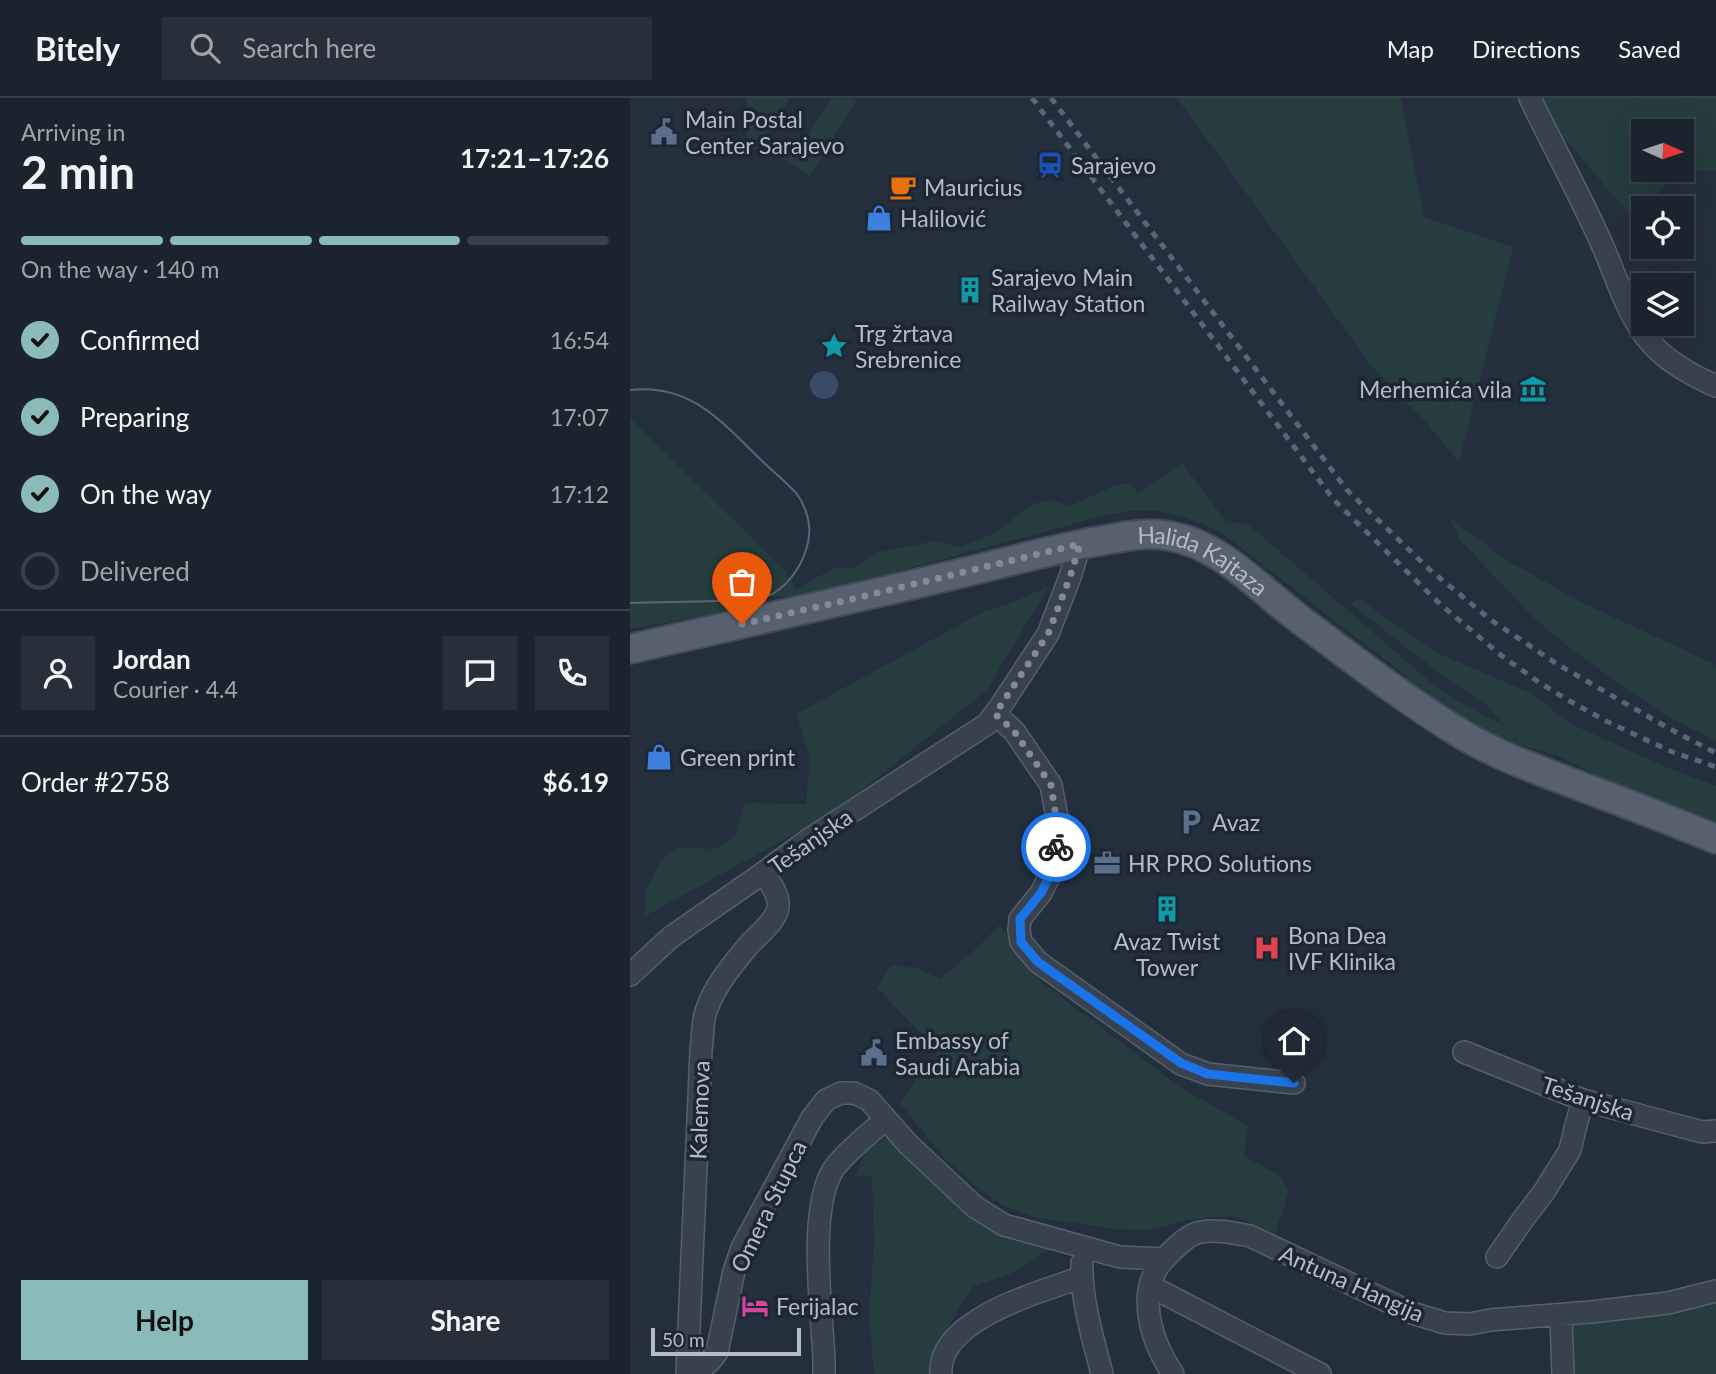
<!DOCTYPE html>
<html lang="en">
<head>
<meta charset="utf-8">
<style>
  :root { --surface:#1b232e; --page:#282f3a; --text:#f1f3f6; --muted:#a0a4aa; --line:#39404a; --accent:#8bbbb9 }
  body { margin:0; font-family:Lato,sans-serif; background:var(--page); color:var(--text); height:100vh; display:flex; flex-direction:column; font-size:26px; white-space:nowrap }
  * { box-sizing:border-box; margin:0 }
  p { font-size:23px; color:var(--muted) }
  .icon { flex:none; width:38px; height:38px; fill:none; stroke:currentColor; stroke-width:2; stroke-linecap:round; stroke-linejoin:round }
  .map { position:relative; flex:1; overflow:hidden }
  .drawer { display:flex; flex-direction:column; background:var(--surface); width:630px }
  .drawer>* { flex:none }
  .needle { width:46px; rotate:93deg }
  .fabs { position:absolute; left:1001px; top:21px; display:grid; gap:14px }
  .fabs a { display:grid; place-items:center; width:63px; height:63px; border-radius:0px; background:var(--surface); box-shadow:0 7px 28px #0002,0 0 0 2px var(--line); font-size:35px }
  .scale { position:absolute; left:21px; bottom:18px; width:150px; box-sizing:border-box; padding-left:7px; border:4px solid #b4bcc9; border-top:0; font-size:19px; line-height:24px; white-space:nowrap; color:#b4bcc9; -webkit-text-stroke:5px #1d2633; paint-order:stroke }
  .pin { position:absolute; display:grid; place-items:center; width:60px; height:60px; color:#fff; margin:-72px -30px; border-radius:50% 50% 50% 0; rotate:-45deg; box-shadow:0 0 7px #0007 }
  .pin .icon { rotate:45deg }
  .courier { position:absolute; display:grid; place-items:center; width:70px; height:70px; margin:-35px; border:5px solid #1a73e8; border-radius:50%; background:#fff; color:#222; box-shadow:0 2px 9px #0007 }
  .head em { font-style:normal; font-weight:700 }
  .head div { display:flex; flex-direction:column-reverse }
  .head { display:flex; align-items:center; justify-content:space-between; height:119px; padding:0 21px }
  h1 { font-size:46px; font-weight:700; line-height:52px }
  .bar { display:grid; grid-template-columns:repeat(4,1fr); gap:10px 7px; align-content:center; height:84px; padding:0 21px }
  .bar i { height:9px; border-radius:5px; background:var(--line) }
  .bar .current { background:var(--accent) }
  .bar p { grid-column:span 4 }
  .line { display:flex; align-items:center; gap:18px; padding:0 21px; border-top:2px solid var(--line) }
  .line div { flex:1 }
  .round { display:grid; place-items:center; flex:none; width:74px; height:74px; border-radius:0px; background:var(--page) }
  ol { padding:0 21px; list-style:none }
  li { display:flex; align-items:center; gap:21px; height:77px }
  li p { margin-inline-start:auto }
  li .icon { padding:7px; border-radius:50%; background:var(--accent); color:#111; stroke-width:4 }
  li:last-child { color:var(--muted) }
  li i { width:38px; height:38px; border:4px solid var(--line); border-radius:50% }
  .button { display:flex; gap:14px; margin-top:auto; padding:14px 21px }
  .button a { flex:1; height:80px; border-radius:0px; background:var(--accent); color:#111; font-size:28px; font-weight:700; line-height:80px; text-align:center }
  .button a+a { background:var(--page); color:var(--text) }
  header { display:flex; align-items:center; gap:42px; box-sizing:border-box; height:98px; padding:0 35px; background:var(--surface); border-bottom:2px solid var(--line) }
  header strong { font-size:33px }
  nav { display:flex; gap:38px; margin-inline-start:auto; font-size:24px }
  .search { width:490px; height:63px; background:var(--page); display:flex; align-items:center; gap:18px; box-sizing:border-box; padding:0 24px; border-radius:0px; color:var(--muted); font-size:26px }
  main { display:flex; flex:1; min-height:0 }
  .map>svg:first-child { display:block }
  .green { fill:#263c3f; fill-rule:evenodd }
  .water { fill:#394c67 }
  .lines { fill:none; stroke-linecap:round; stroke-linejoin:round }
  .minor-casing { stroke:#565f6c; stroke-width:24 }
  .major-casing { stroke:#414a57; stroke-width:32 }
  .minor { stroke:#38414e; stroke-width:21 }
  .major { stroke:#56606e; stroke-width:28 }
  .tram { stroke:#5a6575; stroke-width:2 }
  .rail { stroke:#5a6575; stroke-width:5; stroke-dasharray:7 7; stroke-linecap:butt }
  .done { stroke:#828b98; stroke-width:7; stroke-dasharray:0 12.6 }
  .route { stroke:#1a73e8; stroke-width:9 }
  .labels { text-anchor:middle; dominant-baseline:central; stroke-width:7; stroke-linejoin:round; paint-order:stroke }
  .poi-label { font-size:23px; fill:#b4bcc9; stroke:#1d2633; text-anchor:start }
  .street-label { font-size:23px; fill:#b4bcc9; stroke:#1d2633 }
</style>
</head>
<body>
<header>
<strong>Bitely</strong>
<div class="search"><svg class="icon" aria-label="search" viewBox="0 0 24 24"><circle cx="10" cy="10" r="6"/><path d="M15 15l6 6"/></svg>Search here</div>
<nav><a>Map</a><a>Directions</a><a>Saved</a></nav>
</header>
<main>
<section class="drawer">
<div class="head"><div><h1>2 min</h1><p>Arriving in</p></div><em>17:21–17:26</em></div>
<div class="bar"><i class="current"></i><i class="current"></i><i class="current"></i><i></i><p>On the way · 140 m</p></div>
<ol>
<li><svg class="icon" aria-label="check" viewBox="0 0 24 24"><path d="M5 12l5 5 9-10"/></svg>Confirmed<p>16:54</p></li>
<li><svg class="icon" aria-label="check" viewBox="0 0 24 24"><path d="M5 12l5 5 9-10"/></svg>Preparing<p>17:07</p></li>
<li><svg class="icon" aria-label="check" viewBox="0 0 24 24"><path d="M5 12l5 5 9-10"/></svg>On the way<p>17:12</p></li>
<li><i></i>Delivered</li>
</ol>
<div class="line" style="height:126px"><a class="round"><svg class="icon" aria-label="person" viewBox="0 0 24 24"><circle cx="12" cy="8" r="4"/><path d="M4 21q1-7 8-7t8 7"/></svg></a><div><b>Jordan</b><p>Courier · 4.4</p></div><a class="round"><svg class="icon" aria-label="chat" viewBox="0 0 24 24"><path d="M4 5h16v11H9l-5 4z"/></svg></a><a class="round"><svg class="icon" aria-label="phone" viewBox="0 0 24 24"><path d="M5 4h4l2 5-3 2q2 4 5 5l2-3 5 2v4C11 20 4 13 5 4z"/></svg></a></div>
<div class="line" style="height:91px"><div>Order #2758</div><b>$6.19</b></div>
<div class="button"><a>Help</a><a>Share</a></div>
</section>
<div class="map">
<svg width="1086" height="1276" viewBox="0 0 1086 1276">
  <rect width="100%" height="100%" fill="#242f3e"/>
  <!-- green -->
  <path class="green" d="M117 0H160L127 51H117Z
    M202 0 227 1 180 78 150 59 149 53 152 51 164 58Z
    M547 0H771L794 119 883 149 829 364 793 321 740 266Z
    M907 0H1086V73H1046L1017 110H1013V115L1006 124 909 10ZM1013 33H1052V72H1013Z
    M0 320 155 473 166 491 206 469 223 470 248 454 306 443 329 449 364 436 403 406 420 402 440 408 483 388 500 385 508 395 552 365 595 422 620 428 797 581 824 601 874 628 858 608 813 578 721 506 728 500 805 554 900 595 943 627 1036 669 1086 688V723L971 679 928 658 888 646 864 636 822 614 594 437C570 423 543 413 514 412 503 412 491 415 480 416L180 497 139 499 74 518 0 531Z
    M820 420 878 463 951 504 1086 567V643L1033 616 946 555 907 523 830 442Z
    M419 488 356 593 201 716 15 818V793L31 763 47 749 85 751 105 738 115 705 176 706 180 660 166 616 353 514 384 504Z
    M370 827 409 882 550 989 618 1028 614 1058 649 1077 659 1093 645 1135 603 1118 561 1121 520 1132 487 1131 408 1120 374 1108 348 1090 313 1059 270 1005 286 980 307 960 304 948 247 890 261 867 286 870 310 881 346 851Z
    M258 1038 309 1084 419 1152 382 1175 342 1189 307 1248 300 1276H244L239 1218 244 1145 242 1078 224 1079 235 1054Z
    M1086 1193V1276H935L934 1211Z"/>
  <!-- water -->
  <path class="water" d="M180 287a14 14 0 1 1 28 0a14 14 0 1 1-28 0Z"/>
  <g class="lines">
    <!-- minor casing -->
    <g class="minor-casing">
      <path id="minor" d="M900 0C923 48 949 95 971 144 986 177 996 216 1020 244 1036 263 1063 278 1086 288
        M365 616 384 633 421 687 427 719 426 750 422 773 411 795 390 821 389 832 391 844 408 864 551 966 578 976 664 985
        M0 877 41 839 133 775 178 742 357 626 370 609 418 536 440 479 450 446
        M834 954 953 1002 1072 1034 1086 1033
        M867 1159 894 1120 914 1094 940 1052 946 1027 953 1002
        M452 1165C451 1203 463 1240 472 1276
        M520 1188 690 1276
        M931 1218 933 1276
        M57 1273C72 1272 79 1266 87 1254L104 1173 112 1150 182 1020 196 1002 211 995H224L239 1002 278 1046 345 1109 374 1127 490 1159 534 1161
        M57 1276 71 952C73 939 72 925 76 913 84 889 102 867 118 848 127 837 145 825 148 810 150 797 140 785 133 775
        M194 1276V1261C192 1215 177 1107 205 1069 219 1051 239 1036 256 1021
        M311 1276C307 1221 411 1194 452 1179
        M543 1276C524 1248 508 1205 526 1172 529 1166 535 1160 540 1155 548 1147 559 1136 571 1134 587 1131 604 1135 620 1138L782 1215 815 1225 840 1226 860 1222 961 1214 1038 1205 1086 1193"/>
    </g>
    <!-- major casing -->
    <g class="major-casing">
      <g id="major">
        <path id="s1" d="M0 551C112 525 224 501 336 474 378 464 421 452 463 444 489 440 513 433 540 438 591 447 628 490 668 520 721 560 777 603 833 637 867 657 905 671 942 685 990 703 1038 721 1086 741"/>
      </g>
    </g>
    <!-- minor -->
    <use href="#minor" class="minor"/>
    <!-- major -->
    <use href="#major" class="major"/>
    <!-- tram -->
    <path class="tram" d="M0 292C59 285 90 322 128 359 141 372 155 383 167 396 179 414 183 432 176 452 171 468 159 486 144 495 128 504 104 502 86 503 57 504 29 504 0 505"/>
    <!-- rail -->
    <path class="rail" d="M402 0 704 402 810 506 872 558 910 585 938 602 976 623 1040 653 1086 669
      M421 0 717 392 800 472 861 522 927 566 1040 631 1086 655"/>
  </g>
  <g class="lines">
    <!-- done -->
    <path class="done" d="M112 526 218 502 450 446 440 479 418 536 365 616 384 633 421 687 426 719V749"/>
    <!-- route -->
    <path class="route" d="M426 749 422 773 411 795 390 821 391 844 408 864 551 965 578 976 664 985"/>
  </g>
  <!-- icons -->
  <defs>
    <g id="civic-bare" transform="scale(2.1)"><path d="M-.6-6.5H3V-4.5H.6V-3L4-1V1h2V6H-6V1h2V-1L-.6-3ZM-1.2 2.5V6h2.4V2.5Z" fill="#5c6f8a" stroke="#1d2633" stroke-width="2.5" paint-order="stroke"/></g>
    <g id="station-bare" transform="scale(2.1)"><path d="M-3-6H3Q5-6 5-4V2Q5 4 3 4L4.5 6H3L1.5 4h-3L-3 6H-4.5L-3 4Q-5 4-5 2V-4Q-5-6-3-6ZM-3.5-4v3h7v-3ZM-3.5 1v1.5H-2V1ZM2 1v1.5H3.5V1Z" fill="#1a4fb4" stroke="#1d2633" stroke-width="2.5" paint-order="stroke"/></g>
    <g id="cafe-bare" transform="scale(2.1)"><path d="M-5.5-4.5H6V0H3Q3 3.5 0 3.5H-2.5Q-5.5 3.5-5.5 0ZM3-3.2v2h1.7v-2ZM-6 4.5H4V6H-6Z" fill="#e8710a" stroke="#1d2633" stroke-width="2.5" paint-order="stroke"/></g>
    <g id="shop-bare" transform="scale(2.1)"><path d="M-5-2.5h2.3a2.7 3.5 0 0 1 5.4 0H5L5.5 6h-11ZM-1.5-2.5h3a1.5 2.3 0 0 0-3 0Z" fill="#3f7fe0" stroke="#1d2633" stroke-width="2.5" paint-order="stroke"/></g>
    <g id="building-bare" transform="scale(2.1)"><path d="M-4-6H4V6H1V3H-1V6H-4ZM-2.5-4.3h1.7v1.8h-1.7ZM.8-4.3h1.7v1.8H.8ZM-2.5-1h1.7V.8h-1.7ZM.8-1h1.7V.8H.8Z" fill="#0f9aa8" stroke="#1d2633" stroke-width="2.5" paint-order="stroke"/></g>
    <g id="sight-bare" transform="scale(2.1)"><path d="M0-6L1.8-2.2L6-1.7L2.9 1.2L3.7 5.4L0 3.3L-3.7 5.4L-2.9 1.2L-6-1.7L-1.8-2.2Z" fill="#0f9aa8" stroke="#1d2633" stroke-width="2.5" paint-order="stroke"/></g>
    <g id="museum-bare" transform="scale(2.1)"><path d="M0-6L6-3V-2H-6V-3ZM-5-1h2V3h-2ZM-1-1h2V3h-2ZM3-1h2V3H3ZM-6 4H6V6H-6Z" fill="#0f9aa8" stroke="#1d2633" stroke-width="2.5" paint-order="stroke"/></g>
    <g id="parking-bare" transform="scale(2.1)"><path d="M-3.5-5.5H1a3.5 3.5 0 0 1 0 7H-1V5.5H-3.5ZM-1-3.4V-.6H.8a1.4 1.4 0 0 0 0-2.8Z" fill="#5c6f8a" stroke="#1d2633" stroke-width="2.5" paint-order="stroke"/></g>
    <g id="office-bare" transform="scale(2.1)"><path d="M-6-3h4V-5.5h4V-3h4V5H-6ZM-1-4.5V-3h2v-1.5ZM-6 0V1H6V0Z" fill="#5c6f8a" stroke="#1d2633" stroke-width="2.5" paint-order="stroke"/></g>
    <g id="hospital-bare" transform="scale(2.1)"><path d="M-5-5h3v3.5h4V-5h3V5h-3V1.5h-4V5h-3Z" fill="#e0444e" stroke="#1d2633" stroke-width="2.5" paint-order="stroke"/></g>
    <g id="hotel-bare" transform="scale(2.1)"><path d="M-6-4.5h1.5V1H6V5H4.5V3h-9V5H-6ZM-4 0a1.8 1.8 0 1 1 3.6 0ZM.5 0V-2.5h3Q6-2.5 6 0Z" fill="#d1479c" stroke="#1d2633" stroke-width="2.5" paint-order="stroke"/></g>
  </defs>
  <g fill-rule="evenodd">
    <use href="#civic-bare" x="34" y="34"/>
    <use href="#station-bare" x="420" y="67"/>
    <use href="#cafe-bare" x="273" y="89"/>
    <use href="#shop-bare" x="249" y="120"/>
    <use href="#building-bare" x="340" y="192"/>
    <use href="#sight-bare" x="204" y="248"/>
    <use href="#museum-bare" x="903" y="291"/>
    <use href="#shop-bare" x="29" y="659"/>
    <use href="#parking-bare" x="561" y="724"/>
    <use href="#office-bare" x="477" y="765"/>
    <use href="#building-bare" x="537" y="811"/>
    <use href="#hospital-bare" x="637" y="850"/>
    <use href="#civic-bare" x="244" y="955"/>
    <use href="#hotel-bare" x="125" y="1208"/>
  </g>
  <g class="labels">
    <!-- poi labels -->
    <g class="poi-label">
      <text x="55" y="21">Main Postal<tspan x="55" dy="26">Center Sarajevo</tspan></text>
      <text x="441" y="67">Sarajevo</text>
      <text x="294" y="89">Mauricius</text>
      <text x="270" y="120">Halilović</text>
      <text x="361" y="179">Sarajevo Main<tspan x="361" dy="26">Railway Station</tspan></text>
      <text x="225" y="235">Trg žrtava<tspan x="225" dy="26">Srebrenice</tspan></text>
      <text x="882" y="291" text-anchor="end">Merhemića vila</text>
      <text x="50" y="659">Green print</text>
      <text x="582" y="724">Avaz</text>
      <text x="498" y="765">HR PRO Solutions</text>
      <text x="658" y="837">Bona Dea<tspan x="658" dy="26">IVF Klinika</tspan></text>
      <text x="537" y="843" text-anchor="middle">Avaz Twist<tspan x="537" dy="26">Tower</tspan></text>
      <text x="265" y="942">Embassy of<tspan x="265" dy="26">Saudi Arabia</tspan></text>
      <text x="146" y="1208">Ferijalac</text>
    </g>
    <!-- street labels -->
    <g class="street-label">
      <text stroke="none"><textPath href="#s1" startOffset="592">Halida Kajtaza</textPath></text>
      <text transform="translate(180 743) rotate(-35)">Tešanjska</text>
      <text transform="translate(958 1000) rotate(18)">Tešanjska</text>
      <text transform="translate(69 1012) rotate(-88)">Kalemova</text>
      <text transform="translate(138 1108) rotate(-64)">Omera Stupca</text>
      <text transform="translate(722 1185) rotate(24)">Antuna Hangija</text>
    </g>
  </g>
</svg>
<div class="fabs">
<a><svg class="needle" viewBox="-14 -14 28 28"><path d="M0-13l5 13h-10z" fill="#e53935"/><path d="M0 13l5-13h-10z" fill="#a0a4aa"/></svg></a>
<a><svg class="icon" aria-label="locate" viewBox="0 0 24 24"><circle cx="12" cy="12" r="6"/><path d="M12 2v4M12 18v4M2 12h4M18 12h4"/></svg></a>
<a><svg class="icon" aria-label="layers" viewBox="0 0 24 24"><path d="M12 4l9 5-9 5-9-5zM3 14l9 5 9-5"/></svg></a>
</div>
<div class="scale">50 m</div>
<div class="pin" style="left:112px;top:526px;background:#ea580c"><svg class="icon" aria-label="bag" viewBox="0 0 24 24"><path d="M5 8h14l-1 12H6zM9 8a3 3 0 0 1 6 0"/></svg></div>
<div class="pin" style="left:664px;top:985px;background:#1f2937"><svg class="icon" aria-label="home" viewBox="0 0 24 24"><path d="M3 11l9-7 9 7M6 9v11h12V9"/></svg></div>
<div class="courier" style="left:426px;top:749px"><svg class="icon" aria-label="bike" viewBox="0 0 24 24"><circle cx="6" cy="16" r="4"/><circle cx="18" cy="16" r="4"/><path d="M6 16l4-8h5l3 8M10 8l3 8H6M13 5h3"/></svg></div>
</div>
</main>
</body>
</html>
